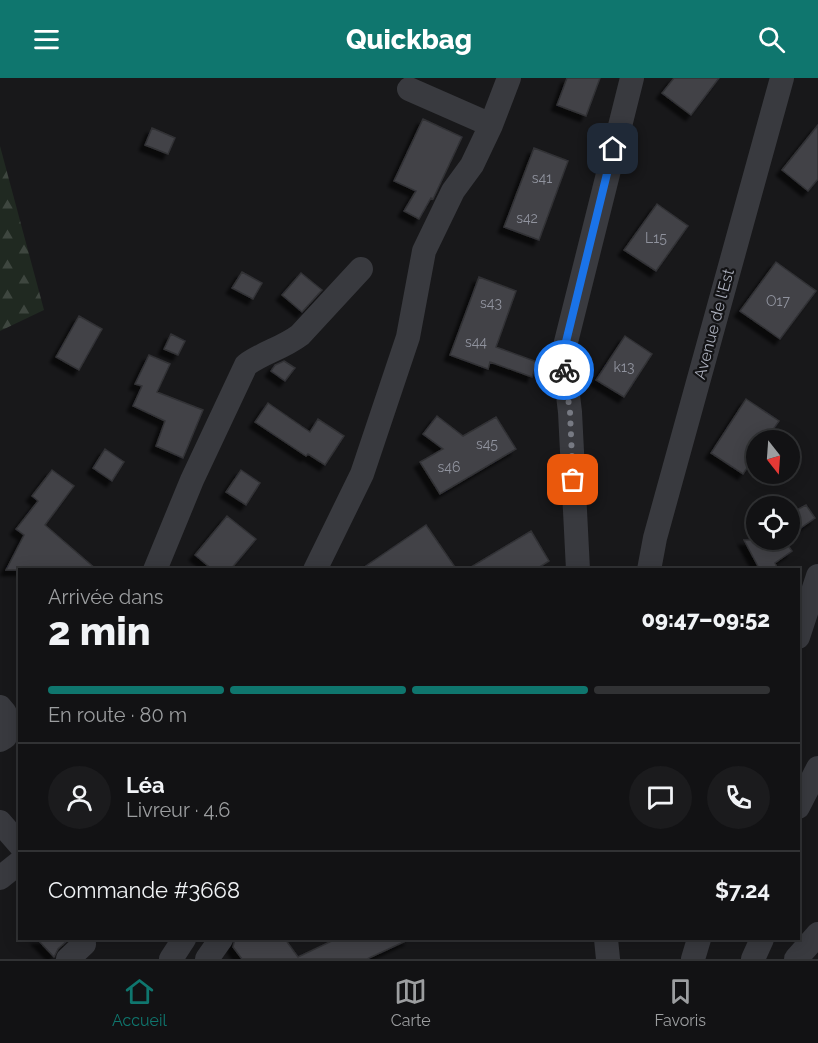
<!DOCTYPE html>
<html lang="fr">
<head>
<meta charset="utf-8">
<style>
  :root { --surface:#121214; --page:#1b1b1d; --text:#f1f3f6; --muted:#9c9ea0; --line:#313234; --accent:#0f766e }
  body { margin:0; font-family:Raleway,sans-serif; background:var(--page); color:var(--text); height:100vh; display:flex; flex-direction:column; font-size:22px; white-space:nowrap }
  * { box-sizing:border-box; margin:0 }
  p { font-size:20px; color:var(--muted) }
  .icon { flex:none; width:33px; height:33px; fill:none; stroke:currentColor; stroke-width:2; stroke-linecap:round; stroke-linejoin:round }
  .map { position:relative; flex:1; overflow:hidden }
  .panel { position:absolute; left:18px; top:490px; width:782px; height:372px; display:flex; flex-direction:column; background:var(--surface); border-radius:0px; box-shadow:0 3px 15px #0003,0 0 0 2px var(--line) }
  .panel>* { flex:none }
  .needle { width:39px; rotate:163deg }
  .tools { position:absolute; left:746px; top:352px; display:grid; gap:12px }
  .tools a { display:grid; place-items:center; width:54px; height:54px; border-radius:50%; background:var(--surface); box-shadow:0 3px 15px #0003,0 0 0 2px var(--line); font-size:30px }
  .pin { position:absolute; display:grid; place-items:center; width:51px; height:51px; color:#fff; margin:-26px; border-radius:12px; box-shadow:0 3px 9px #0006 }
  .courier { position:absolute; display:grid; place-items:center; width:60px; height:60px; margin:-30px; border:4px solid #1a73e8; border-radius:50%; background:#fff; color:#222; box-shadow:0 2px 8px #0007 }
  .headline em { font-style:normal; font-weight:800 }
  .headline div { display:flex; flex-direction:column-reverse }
  .headline { display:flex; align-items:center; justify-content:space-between; height:102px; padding:0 30px }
  h1 { font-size:39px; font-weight:800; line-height:45px }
  .bar { display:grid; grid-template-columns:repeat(4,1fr); gap:9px 6px; align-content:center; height:72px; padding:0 30px }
  .bar i { height:8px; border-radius:4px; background:var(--line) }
  .bar .selected { background:var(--accent) }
  .bar p { grid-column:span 4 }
  .line { display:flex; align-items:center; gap:15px; padding:0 30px; border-top:2px solid var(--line) }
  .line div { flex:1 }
  .round { display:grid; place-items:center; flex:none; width:63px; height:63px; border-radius:32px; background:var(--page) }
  header { display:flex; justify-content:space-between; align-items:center; height:78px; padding:0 30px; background:var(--accent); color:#fff; font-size:27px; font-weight:800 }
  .menu { display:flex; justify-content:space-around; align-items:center; height:84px; border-top:2px solid var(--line); background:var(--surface); font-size:16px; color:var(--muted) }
  .menu a { display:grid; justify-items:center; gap:3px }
  .menu .selected { color:var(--accent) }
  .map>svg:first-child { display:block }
  .forest { fill:url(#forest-firs) }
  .building { fill:#424347; stroke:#323236; stroke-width:1.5; filter:url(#shadow) }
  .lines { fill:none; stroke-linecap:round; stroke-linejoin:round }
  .minor { stroke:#393a3f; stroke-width:24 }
  .done { stroke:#777a83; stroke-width:6; stroke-dasharray:0 10.8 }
  .route { stroke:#1a73e8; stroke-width:8 }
  .labels { text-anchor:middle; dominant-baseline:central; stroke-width:4.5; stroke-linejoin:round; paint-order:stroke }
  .number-label { font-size:14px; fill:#90939e }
  .street-label { font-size:16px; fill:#aaaebb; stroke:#131315 }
</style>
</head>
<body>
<header><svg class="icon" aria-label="menu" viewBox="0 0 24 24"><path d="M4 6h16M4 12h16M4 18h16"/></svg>Quickbag<svg class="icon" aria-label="search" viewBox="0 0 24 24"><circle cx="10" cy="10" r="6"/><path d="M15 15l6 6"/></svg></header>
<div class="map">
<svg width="818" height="881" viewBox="0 0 818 881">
  <defs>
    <pattern id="forest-firs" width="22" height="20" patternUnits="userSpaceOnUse" patternTransform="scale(1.5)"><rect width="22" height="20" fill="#202921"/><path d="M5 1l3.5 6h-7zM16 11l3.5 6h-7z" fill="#3e463f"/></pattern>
    <filter id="shadow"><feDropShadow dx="-5.5" dy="5.5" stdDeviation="1.5" flood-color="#0009"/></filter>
  </defs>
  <rect width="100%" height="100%" fill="#18181a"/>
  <!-- forest -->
  <path class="forest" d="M0 68 44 232 0 253Z"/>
  <!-- building -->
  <path class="building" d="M567 0H600L586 38 557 27Z
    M674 0H719L691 37 662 15Z
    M423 41 462 59 433 121 431 120 419 141 404 133 416 113 394 103Z
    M818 47V101L808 113 782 92Z
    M152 50 175 60 168 76 145 67Z
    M534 70 568 83 539 162 504 149Z
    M657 126 688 148 656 193 624 172Z
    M776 184 816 213 780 261 740 233Z
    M242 194 262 205 253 221 232 210Z
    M301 195 322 212 302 234 282 217Z
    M479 199 516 213 496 269 537 284 532 299 490 284 488 291 450 277Z
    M79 238 102 251 79 292 56 279Z
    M171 256 185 263 178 277 164 271Z
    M625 258 652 276 624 319 596 302Z
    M149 277 170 286 157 314 203 332 183 380 156 368 165 343 133 328 142 308 135 306Z
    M284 283 295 290 285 303 271 293 275 287Z
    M746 321 779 343 765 363H756V377L743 396 711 375Z
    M268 325 310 354 318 341 344 358 325 387 308 376 306 378 255 344Z
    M437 338 463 358 496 339 516 371 440 416 420 384 443 371 423 356Z
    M105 371 124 384 112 403 93 390Z
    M52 392 74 408 45 447 97 492H6L24 457 16 451 38 423 32 418Z
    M241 392 260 405 246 427 226 414Z
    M806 427 815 440 789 458V436Z
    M227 438 256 461 230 492H213L195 477Z
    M426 447 457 492H360Z
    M531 453 549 483 535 492H466Z
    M744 462H784L792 473 775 485 778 492H760Z
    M37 861H69L58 871 54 879Z
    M235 861H285L298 879 336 861H410L367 881H242L233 869Z"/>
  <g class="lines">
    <!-- minor -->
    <path class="minor" d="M409 11 491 47
      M155 492 192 402 246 287C262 275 283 270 300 257L361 191
      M315 492 362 396 408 259 424 173 453 113 472 87 491 47 509 0
      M578 492 570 334 563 276 632 0
      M649 492 655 460 782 0
      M798 559 818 498
      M0 629 5 635V659L0 662
      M798 729 818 690
      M0 744 20 767
      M0 800 20 784
      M606 861 608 881
      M68 881 84 866
      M171 881 184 861
      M207 881 221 861
      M693 881 699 861
      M753 881 762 861
      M796 881 818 856"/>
  </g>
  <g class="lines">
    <!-- done -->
    <path class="done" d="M564 292 570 334 573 402"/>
    <!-- route -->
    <path class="route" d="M564 292 563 276 613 71"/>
  </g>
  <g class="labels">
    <!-- number labels -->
    <g class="number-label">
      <text x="542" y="100">s41</text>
      <text x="527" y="140">s42</text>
      <text x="656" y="160">L15</text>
      <text x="778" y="223">O17</text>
      <text x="491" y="225">s43</text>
      <text x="476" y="264">s44</text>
      <text x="624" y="289">k13</text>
      <text x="487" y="366">s45</text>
      <text x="449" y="389">s46</text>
    </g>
    <!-- street labels -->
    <g class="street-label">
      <text transform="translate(714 246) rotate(-75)">Avenue de l'Est</text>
    </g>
  </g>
</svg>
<div class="tools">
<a><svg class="needle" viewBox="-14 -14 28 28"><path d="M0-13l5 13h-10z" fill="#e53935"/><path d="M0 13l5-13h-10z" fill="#9c9ea0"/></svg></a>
<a><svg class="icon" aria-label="locate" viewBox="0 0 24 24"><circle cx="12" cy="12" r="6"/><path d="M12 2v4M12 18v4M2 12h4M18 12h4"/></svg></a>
</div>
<div class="pin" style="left:573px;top:402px;background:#ea580c"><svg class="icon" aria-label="bag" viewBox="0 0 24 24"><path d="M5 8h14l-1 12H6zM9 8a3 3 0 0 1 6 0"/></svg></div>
<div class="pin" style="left:613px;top:71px;background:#1f2937"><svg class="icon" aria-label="home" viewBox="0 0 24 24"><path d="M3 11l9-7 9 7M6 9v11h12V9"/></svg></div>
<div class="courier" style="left:564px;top:292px"><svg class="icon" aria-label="bike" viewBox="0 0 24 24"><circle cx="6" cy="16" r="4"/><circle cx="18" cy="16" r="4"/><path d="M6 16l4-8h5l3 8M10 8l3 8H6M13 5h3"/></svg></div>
<section class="panel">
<div class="headline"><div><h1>2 min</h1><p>Arrivée dans</p></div><em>09:47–09:52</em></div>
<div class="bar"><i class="selected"></i><i class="selected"></i><i class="selected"></i><i></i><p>En route · 80 m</p></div>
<div class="line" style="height:108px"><a class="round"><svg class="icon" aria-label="person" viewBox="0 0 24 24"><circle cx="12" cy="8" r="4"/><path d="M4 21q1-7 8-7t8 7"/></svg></a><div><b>Léa</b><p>Livreur · 4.6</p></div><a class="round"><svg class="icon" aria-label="chat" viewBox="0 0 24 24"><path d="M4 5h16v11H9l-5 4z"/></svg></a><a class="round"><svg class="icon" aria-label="phone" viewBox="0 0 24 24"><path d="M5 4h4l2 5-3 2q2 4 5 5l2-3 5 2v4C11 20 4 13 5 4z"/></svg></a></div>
<div class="line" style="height:78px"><div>Commande #3668</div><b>$7.24</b></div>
</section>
</div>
<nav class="menu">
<a class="selected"><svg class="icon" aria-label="home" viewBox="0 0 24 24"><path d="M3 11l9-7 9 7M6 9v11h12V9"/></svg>Accueil</a>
<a><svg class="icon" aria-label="map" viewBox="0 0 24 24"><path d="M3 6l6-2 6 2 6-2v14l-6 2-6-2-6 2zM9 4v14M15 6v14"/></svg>Carte</a>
<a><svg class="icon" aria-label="saved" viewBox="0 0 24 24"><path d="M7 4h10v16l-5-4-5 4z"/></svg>Favoris</a>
</nav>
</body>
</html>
